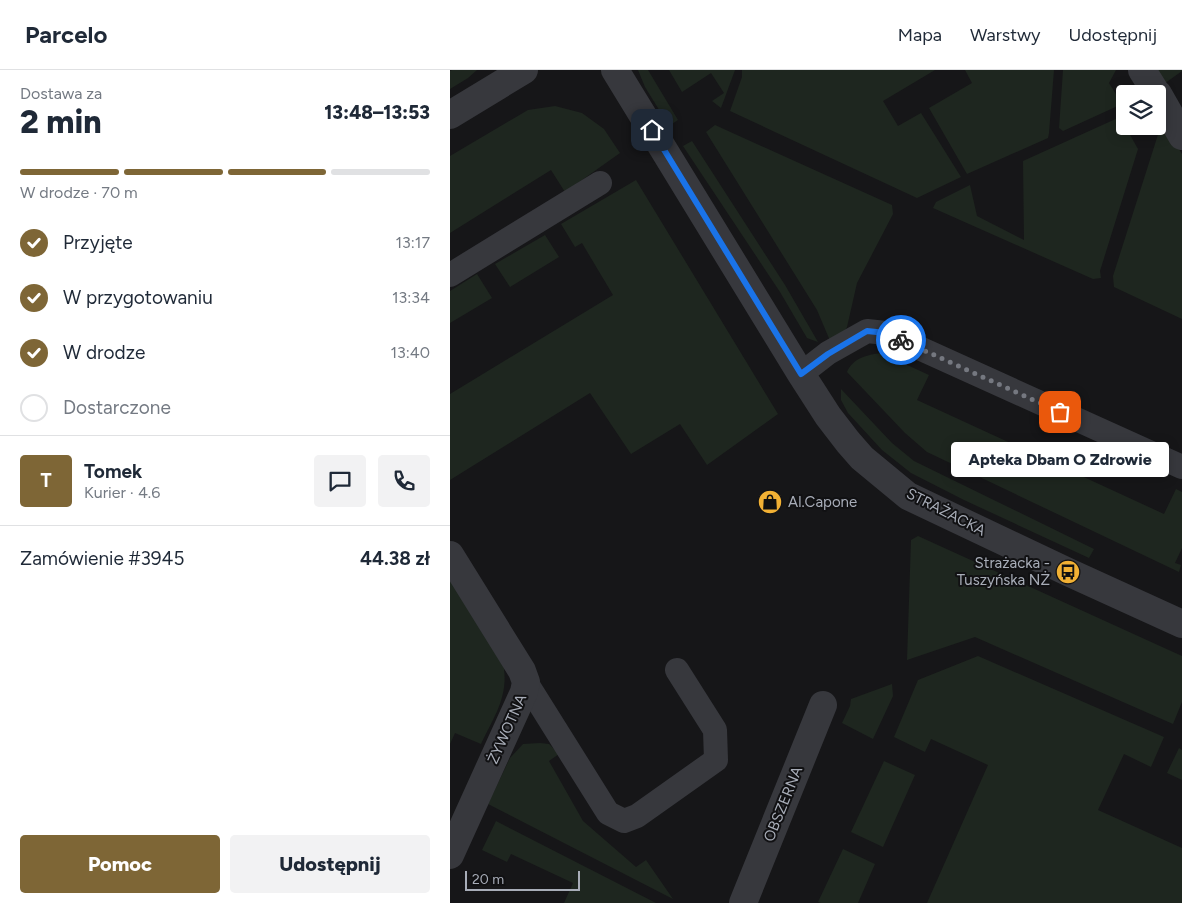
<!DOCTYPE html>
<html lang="pl">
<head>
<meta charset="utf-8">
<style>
  :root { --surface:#fff; --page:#f2f2f3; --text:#1f2937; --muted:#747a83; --line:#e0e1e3; --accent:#7e6636 }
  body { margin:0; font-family:Figtree,sans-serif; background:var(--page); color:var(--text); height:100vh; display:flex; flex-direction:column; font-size:19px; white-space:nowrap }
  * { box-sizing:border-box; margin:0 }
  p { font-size:16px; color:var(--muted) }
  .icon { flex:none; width:28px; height:28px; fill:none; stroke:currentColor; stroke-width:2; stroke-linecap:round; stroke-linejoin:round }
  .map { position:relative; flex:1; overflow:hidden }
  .side { display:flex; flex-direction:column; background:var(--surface); width:450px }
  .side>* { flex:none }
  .buttons { position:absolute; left:666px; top:15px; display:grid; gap:10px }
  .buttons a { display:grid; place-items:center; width:50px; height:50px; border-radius:5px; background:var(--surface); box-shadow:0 2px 12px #0003; font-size:25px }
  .scale { position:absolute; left:15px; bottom:12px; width:115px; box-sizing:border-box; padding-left:5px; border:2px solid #a8adb8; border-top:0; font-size:14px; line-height:18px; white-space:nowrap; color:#a8adb8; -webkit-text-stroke:4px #111113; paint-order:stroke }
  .pin { position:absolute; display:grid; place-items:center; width:42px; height:42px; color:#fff; margin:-21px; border-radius:10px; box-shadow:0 2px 8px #0006 }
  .courier { position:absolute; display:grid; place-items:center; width:50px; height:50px; margin:-25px; border:4px solid #1a73e8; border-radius:50%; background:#fff; color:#222; box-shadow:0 1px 6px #0007 }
  .bubble { position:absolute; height:35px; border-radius:5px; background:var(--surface); box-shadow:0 2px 12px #0003; font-size:16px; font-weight:800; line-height:35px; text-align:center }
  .summary em { font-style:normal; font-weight:800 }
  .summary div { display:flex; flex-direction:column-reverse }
  .summary { display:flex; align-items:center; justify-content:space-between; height:85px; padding:0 20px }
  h1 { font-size:32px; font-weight:800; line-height:38px }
  .bar { display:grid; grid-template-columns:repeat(4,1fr); gap:8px 5px; align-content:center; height:60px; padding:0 20px }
  .bar i { height:6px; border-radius:4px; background:var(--line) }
  .bar .selected { background:var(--accent) }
  .bar p { grid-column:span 4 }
  .line { display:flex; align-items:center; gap:12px; padding:0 20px; border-top:1px solid var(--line) }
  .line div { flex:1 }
  .round { display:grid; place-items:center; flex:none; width:52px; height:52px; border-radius:5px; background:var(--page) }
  ol { padding:0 20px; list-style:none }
  li { display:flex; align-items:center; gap:15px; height:55px }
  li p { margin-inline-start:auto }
  li .icon { padding:5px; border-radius:50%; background:var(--accent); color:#fff; stroke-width:4 }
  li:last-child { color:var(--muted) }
  li i { width:28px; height:28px; border:2px solid var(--line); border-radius:50% }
  .cta { display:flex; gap:10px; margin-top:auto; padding:10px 20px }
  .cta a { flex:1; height:58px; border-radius:5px; background:var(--accent); color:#fff; font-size:20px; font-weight:800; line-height:58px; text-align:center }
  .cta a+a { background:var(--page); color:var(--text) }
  header { display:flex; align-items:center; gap:30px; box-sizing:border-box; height:70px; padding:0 25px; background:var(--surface); border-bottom:1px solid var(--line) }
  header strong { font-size:24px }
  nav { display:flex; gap:28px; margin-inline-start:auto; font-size:18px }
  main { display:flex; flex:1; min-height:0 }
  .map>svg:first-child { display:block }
  .green { fill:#1e261f }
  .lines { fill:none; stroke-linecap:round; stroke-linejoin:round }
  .service { stroke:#37383d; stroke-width:24 }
  .minor { stroke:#37383d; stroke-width:28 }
  .tertiary { stroke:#37383d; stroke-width:28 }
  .done { stroke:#757880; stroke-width:5; stroke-dasharray:0 9 }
  .route { stroke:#1a73e8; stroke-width:6 }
  .labels { text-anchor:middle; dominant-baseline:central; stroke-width:4; stroke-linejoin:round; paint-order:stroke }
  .poi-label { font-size:15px; fill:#a8adb8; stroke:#111113; text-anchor:start }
  .street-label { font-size:15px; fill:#a8adb8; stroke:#111113 }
</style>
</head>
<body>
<header>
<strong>Parcelo</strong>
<nav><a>Mapa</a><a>Warstwy</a><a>Udostępnij</a></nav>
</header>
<main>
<section class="side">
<div class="summary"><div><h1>2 min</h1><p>Dostawa za</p></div><em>13:48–13:53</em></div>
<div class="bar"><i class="selected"></i><i class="selected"></i><i class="selected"></i><i></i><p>W drodze · 70 m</p></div>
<ol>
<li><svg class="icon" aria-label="check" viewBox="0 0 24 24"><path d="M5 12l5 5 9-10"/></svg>Przyjęte<p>13:17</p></li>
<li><svg class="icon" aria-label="check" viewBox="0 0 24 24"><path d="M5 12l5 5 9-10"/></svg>W przygotowaniu<p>13:34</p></li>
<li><svg class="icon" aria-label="check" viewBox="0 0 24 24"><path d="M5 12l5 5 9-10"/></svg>W drodze<p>13:40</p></li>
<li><i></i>Dostarczone</li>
</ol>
<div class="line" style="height:90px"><b class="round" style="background:var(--accent);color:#fff">T</b><div><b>Tomek</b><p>Kurier · 4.6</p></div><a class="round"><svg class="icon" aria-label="chat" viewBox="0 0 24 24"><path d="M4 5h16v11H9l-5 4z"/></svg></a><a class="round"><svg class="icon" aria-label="phone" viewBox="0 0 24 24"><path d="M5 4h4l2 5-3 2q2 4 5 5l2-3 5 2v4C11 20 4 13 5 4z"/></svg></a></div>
<div class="line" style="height:65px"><div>Zamówienie #3945</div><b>44.38 zł</b></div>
<div class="cta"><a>Pomoc</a><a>Udostępnij</a></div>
</section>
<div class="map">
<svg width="732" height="833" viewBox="0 0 732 833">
  <rect width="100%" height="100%" fill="#161618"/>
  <!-- green -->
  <path class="green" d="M2 0H27L18 8 0 19V1Z
    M188 0H198L228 50 219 56 195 17Z
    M219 0H285L271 38 262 31 274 23 261 3 232 22Z
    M292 0H485L433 31 448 56 471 43 511 107 467 128 280 41 292 7Z
    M515 0H604L599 63 598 68 517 104 479 38 522 13Z
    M613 0H666L659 13 672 34 613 61 609 58Z
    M701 0H732V1L711 16Z
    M105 36 132 43 154 59 170 83 115 122 101 100 0 163V86L78 40Z
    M670 47 688 79 650 201 651 208 643 209 483 138 486 132 520 115 527 146 574 170 573 91Z
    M712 52 732 84V249L664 217 663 206Z
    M265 55 442 135 443 144 407 213 397 257 392 266 381 273 367 240 256 62Z
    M242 71 335 215 368 272 357 268 330 222 233 76Z
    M186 110 328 344 257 395 230 354 181 384 140 323 0 410V324L163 225 132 173 125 177 111 154Z
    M95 165 109 187 60 217 45 194Z
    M27 204 42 228 0 253V221Z
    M431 283 479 305 467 330 714 444 726 419 732 422V478L725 493 731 495 729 502 477 382 455 363 397 302C403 288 417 285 431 283Z
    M391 319 442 373 464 391 644 479 639 488 514 430 461 403 432 380 398 343 391 330Z
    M468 466 732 586V632L723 654 525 567 457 590 461 470Z
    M0 501 52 589C61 623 45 645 31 674L5 663 0 674Z
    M528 586 714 667 701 697 674 684 648 740 732 778V833H477L538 695 481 669 475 682 444 667 468 610Z
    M442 614 443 626 423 669 392 653 400 636 401 629Z
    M90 673 99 674 109 684 99 691 133 751 186 797 196 790 223 829 38 734 60 688 73 674Z
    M729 678 732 680V710L717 703Z
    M434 691 465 705 433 777 401 762Z
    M46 751 206 833H114L123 813 61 784 57 792 32 780Z
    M393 779 425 794 408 833H371L368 832Z"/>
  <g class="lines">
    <!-- service -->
    <path class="service" d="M0 205 150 113
      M351 304 378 283 417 261 436 263 732 397
      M76 612 158 743 174 751 187 746 266 690 265 660 227 600"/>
    <!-- minor -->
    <path class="minor" d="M692 0 707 24
      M708 24 732 66
      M0 45 74 0
      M0 485 72 601 76 612 74 622 0 785
      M293 833 373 635"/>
    <!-- tertiary -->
    <path class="tertiary" d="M165 0 351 304 378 346 398 372 412 388 458 426 618 502 732 554"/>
  </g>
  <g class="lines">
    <!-- done -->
    <path class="done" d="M451 270 610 342"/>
    <!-- route -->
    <path class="route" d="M202 60 351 304 378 284 417 261 436 263 451 270"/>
  </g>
  <!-- icons -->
  <defs>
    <g id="shop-disc" transform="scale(1.25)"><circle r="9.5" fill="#f2b134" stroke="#111113"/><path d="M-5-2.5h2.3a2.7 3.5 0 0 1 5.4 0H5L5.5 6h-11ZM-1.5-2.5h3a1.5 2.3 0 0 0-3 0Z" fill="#111"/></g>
    <g id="bus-disc" transform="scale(1.25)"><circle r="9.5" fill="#f2b134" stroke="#111113"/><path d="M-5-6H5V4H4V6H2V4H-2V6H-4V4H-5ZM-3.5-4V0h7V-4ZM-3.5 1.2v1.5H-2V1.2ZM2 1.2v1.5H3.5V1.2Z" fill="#111"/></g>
  </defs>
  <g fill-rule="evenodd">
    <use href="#shop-disc" x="320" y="432"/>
    <use href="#bus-disc" x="618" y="502"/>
  </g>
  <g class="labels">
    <!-- poi labels -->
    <g class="poi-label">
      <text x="338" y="432">Al.Capone</text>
      <text x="600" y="493" text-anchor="end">Strażacka -<tspan x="600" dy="17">Tuszyńska NŻ</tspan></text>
    </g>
    <!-- street labels -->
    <g class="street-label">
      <text transform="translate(496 442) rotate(27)">STRAŻACKA</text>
      <text transform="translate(57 659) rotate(-66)">ŻYWOTNA</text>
      <text transform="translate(333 734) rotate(-68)">OBSZERNA</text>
    </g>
  </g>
</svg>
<div class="buttons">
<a><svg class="icon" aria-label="layers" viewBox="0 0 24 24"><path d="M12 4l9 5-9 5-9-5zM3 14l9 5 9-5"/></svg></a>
</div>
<div class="scale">20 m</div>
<div class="pin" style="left:610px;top:342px;background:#ea580c"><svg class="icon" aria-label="bag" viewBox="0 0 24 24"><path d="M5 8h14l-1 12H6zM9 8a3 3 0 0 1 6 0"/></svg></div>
<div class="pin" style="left:202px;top:60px;background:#1f2937"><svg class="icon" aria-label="home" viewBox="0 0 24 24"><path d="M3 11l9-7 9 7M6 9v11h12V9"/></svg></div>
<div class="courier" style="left:451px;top:270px"><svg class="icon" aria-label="bike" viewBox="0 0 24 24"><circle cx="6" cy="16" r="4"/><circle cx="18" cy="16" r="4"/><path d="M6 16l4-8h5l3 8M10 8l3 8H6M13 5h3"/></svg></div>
<div class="bubble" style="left:501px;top:372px;width:218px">Apteka Dbam O Zdrowie</div>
</div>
</main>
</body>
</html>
